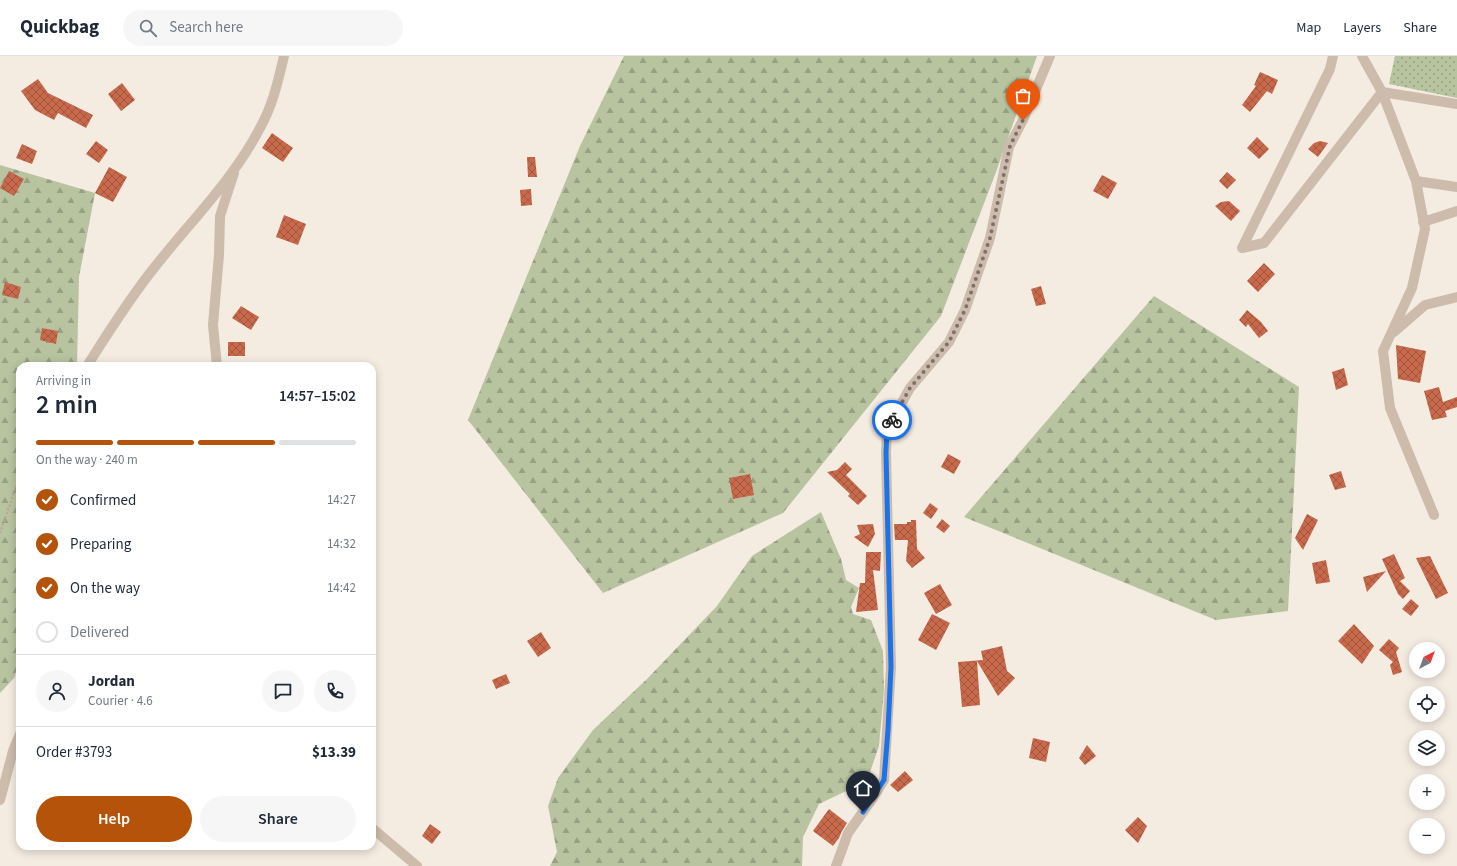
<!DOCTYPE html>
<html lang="en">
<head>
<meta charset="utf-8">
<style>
  :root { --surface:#fff; --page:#f6f6f7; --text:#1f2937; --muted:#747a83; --line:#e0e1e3; --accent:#b45309 }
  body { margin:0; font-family:"Source Sans 3",sans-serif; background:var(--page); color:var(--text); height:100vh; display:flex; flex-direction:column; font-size:15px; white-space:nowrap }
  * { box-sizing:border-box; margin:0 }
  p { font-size:13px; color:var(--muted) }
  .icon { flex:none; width:22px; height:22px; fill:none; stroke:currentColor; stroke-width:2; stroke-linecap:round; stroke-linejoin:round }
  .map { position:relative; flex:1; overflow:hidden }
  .details { position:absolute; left:16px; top:306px; width:360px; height:488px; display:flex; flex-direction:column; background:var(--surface); border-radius:12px; box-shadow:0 2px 10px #0003 }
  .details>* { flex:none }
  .needle { width:26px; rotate:41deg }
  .fabs { position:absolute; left:1409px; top:586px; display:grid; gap:8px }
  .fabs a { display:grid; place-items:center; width:36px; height:36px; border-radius:50%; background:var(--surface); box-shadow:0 2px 10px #0003; font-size:20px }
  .pin { position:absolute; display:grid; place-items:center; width:34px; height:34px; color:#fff; margin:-41px -17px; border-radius:50% 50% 50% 0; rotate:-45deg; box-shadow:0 0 4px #0007 }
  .pin .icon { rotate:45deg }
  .courier { position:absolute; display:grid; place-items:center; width:40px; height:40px; margin:-20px; border:3px solid #1a73e8; border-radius:50%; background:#fff; color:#222; box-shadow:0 1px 5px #0007 }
  .summary em { font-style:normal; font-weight:600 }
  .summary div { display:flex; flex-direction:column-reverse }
  .summary { display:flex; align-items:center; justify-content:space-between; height:68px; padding:0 20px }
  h1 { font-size:26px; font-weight:600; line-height:30px }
  .bar { display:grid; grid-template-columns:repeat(4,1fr); gap:6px 4px; align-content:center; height:48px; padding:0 20px }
  .bar i { height:5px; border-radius:3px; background:var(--line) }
  .bar .active { background:var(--accent) }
  .bar p { grid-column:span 4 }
  .line { display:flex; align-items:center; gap:10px; padding:0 20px; border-top:1px solid var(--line) }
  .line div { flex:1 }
  .round { display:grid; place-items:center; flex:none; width:42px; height:42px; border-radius:21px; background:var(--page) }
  ol { padding:0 20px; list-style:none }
  li { display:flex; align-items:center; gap:12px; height:44px }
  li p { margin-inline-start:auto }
  li .icon { padding:4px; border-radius:50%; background:var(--accent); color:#fff; stroke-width:4 }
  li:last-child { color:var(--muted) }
  li i { width:22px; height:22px; border:2px solid var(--line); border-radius:50% }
  .cta { display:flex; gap:8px; margin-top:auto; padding:8px 20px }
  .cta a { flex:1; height:46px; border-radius:24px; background:var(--accent); color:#fff; font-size:16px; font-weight:600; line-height:46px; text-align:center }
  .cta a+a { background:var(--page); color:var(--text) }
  header { display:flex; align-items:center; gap:24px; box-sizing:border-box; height:56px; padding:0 20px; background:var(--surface); border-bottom:1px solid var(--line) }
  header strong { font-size:19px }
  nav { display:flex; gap:22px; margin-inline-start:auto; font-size:14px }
  .search { width:280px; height:36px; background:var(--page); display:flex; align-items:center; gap:10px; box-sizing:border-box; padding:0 14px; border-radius:22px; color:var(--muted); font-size:15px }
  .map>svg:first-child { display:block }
  .grass { fill:url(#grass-dots) }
  .forest { fill:url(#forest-firs) }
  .building { fill:url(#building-cross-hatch) }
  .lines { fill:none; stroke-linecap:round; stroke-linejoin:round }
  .path { stroke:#b9a596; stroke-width:2; stroke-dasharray:2 2; stroke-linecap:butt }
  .minor { stroke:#cdbbac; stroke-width:10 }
  .done { stroke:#7c716b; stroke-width:4; stroke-dasharray:0 7.2 }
  .route { stroke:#1a73e8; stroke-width:5 }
</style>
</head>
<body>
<header>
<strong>Quickbag</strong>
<div class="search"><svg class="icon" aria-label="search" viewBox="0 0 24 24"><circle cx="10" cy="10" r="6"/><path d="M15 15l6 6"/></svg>Search here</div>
<nav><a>Map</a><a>Layers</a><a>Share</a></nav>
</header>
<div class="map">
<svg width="1457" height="810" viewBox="0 0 1457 810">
  <defs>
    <pattern id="grass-dots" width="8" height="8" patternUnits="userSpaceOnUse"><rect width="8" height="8" fill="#b8c4a0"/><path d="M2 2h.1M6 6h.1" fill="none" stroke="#97a083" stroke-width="1.8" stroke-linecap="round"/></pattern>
    <pattern id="forest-firs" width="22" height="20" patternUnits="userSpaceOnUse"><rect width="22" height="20" fill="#b8c4a0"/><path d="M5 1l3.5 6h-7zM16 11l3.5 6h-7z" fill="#97a083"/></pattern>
    <pattern id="building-cross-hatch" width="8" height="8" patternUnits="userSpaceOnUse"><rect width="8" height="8" fill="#c8694b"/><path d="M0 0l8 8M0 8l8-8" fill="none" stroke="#a4573f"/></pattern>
  </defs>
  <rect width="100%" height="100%" fill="#f4ebe1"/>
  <!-- grass -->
  <path class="grass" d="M1395 0H1457V42L1389 28Z"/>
  <!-- forest -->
  <path class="forest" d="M624 0H1037L996 116 941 260 783 457 603 537 468 364 580 90Z
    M0 109 95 137 79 221 77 310H20V592L15 621 0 637Z
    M1154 240 1299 331 1288 555 1216 564 964 461Z
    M821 456 841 503 846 524 859 532 851 551 853 558 871 564 883 595 884 634 879 690 867 725 819 748 803 781 802 810H550L557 796 548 750 558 722 593 674 647 623 717 550 752 500Z"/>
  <!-- building -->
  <path class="building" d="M1260 16 1278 24 1272 38 1267 35 1250 56 1242 49 1256 30 1254 29Z
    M38 23 48 37 93 59 86 72 58 57 54 64 35 54 21 35Z
    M122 27 135 44 121 55 108 38Z
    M272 77 293 92 283 106 262 92Z
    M1257 81 1269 93 1259 103 1247 92Z
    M96 85 108 94 99 107 86 98Z
    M1320 85 1328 87 1318 101 1308 93 1314 87Z
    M22 88 37 95 32 108 16 102Z
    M527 101H535L537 121H528Z
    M109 111 127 121 113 146 95 137Z
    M9 115 24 123 14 140 0 132Z
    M1227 116 1236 124 1227 133 1219 125Z
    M1102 119 1117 127 1108 143 1093 135Z
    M531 133 532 149 521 150 520 134Z
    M1229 145 1240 155 1231 165 1215 150 1221 146Z
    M284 159 306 168 298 189 276 181Z
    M1264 207 1275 218 1258 236 1247 225Z
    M5 226 21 231 18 243 2 239Z
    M1041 230 1046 248 1036 250 1031 233Z
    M241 250 259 261 251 274 232 262Z
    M1247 254 1261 266 1268 275 1259 282 1248 268 1246 271 1239 264Z
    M42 272 58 275 56 288 40 284Z
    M228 286H245V300H228Z
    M1396 289 1426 295 1420 327 1398 323Z
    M1344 312 1348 329 1336 334 1332 316Z
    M1439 331 1443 346 1457 341V351L1445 355 1447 361 1432 364 1424 335Z
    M948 398 961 405 954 418 941 411Z
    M845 406 852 413 846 419 867 440 858 449 848 440 850 438 827 416 837 414Z
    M1341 415 1346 431 1335 434 1329 419Z
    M750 418 754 439 733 443 729 422Z
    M930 447 938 453 931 463 923 457Z
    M1307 458 1318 464 1303 494 1295 482Z
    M942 463 950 470 944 477 936 471Z
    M911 464H916L917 493 925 502 912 512 906 505 908 484H895L894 468H907V466H911Z
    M873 468 875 478 868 491 854 481 860 478 857 469Z
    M866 496H881L880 515 873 514 878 554 856 556 860 527H865Z
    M1394 498 1405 522 1400 525 1410 535 1403 543 1398 538 1382 503Z
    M1430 500 1448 537 1436 543 1416 502Z
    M1326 504 1330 526 1316 528 1312 507Z
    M1386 515 1367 536 1363 521Z
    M940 528 952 549 936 558 924 537Z
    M1411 543 1419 550 1411 560 1402 553Z
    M932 558 950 567 936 594 918 584Z
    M1354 568 1374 590 1362 608 1338 585Z
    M541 576 551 592 538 601 527 585Z
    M1389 583 1399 592 1396 596 1402 616 1393 619 1390 609 1393 606 1379 594Z
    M1002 590 1007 615 1015 622 998 640 977 605 980 649 962 651 958 606 983 604 981 595Z
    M506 618 510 627 496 633 492 624Z
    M1033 682 1050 686 1046 706 1029 702Z
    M1087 689 1096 700 1085 709 1079 702Z
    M905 715 913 724 898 736 890 729Z
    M829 753 847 767 842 775 839 782 833 790 813 775Z
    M1138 761 1147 770 1138 787 1125 774Z
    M430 768 441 776 432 788 422 780Z"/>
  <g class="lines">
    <!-- path -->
    <path class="path" d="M0 477 20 419"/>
    <!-- minor -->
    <path class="minor" d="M1333 0 1330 13 1242 192 1264 187 1382 36 1457 48
      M1362 0 1382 36 1416 125 1425 173 1412 232 1383 295 1390 352 1434 459
      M1416 125 1457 131
      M1423 166 1457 155
      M1394 276 1425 249 1457 241
      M87 310C108 277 129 243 154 212 190 166 233 124 260 72 273 49 278 25 284 0
      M217 310 213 269 219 199 220 160 234 117
      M0 744 13 695 20 678
      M372 772 417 810
      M836 810 848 777 870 746 884 724 891 611 886 397 887 373 910 332 949 286 965 254 990 182 1009 91 1023 64 1050 0"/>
  </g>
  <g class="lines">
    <!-- done -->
    <path class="done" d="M892 364 910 332 949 286 965 254 990 182 1010 90 1023 64"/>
    <!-- route -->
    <path class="route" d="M863 756 884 724 888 674 891 611 886 397 887 373 892 364"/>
  </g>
</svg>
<div class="fabs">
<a><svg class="needle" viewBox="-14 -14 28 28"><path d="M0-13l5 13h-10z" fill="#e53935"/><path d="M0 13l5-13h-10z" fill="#747a83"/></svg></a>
<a><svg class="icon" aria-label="locate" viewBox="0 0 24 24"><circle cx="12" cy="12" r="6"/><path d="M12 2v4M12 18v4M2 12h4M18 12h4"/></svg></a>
<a><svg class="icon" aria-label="layers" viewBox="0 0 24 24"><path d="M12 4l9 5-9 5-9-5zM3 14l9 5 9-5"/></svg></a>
<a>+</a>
<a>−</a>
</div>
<div class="pin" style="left:1023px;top:64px;background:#ea580c"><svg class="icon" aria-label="bag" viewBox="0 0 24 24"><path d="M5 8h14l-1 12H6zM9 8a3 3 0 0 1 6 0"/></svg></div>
<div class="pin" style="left:863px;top:756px;background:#1f2937"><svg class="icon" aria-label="home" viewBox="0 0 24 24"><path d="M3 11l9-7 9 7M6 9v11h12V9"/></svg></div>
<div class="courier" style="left:892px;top:364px"><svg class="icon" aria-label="bike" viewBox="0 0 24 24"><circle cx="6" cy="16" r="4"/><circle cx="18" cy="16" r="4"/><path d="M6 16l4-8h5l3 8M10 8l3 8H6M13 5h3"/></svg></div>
<section class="details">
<div class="summary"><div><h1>2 min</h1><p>Arriving in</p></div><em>14:57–15:02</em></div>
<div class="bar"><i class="active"></i><i class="active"></i><i class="active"></i><i></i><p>On the way · 240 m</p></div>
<ol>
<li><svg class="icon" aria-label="check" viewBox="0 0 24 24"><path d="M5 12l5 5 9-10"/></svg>Confirmed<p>14:27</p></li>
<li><svg class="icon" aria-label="check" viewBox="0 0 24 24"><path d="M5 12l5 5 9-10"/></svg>Preparing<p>14:32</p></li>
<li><svg class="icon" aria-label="check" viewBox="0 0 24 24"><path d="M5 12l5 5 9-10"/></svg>On the way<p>14:42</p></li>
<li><i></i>Delivered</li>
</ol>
<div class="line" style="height:72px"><a class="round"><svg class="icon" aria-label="person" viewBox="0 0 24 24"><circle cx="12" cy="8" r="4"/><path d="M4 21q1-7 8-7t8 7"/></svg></a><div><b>Jordan</b><p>Courier · 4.6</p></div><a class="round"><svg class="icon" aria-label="chat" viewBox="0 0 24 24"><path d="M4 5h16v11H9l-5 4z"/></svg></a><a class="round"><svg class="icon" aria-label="phone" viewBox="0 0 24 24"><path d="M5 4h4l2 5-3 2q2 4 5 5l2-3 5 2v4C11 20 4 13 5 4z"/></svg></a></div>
<div class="line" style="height:52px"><div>Order #3793</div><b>$13.39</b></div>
<div class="cta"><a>Help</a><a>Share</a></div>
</section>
</div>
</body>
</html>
